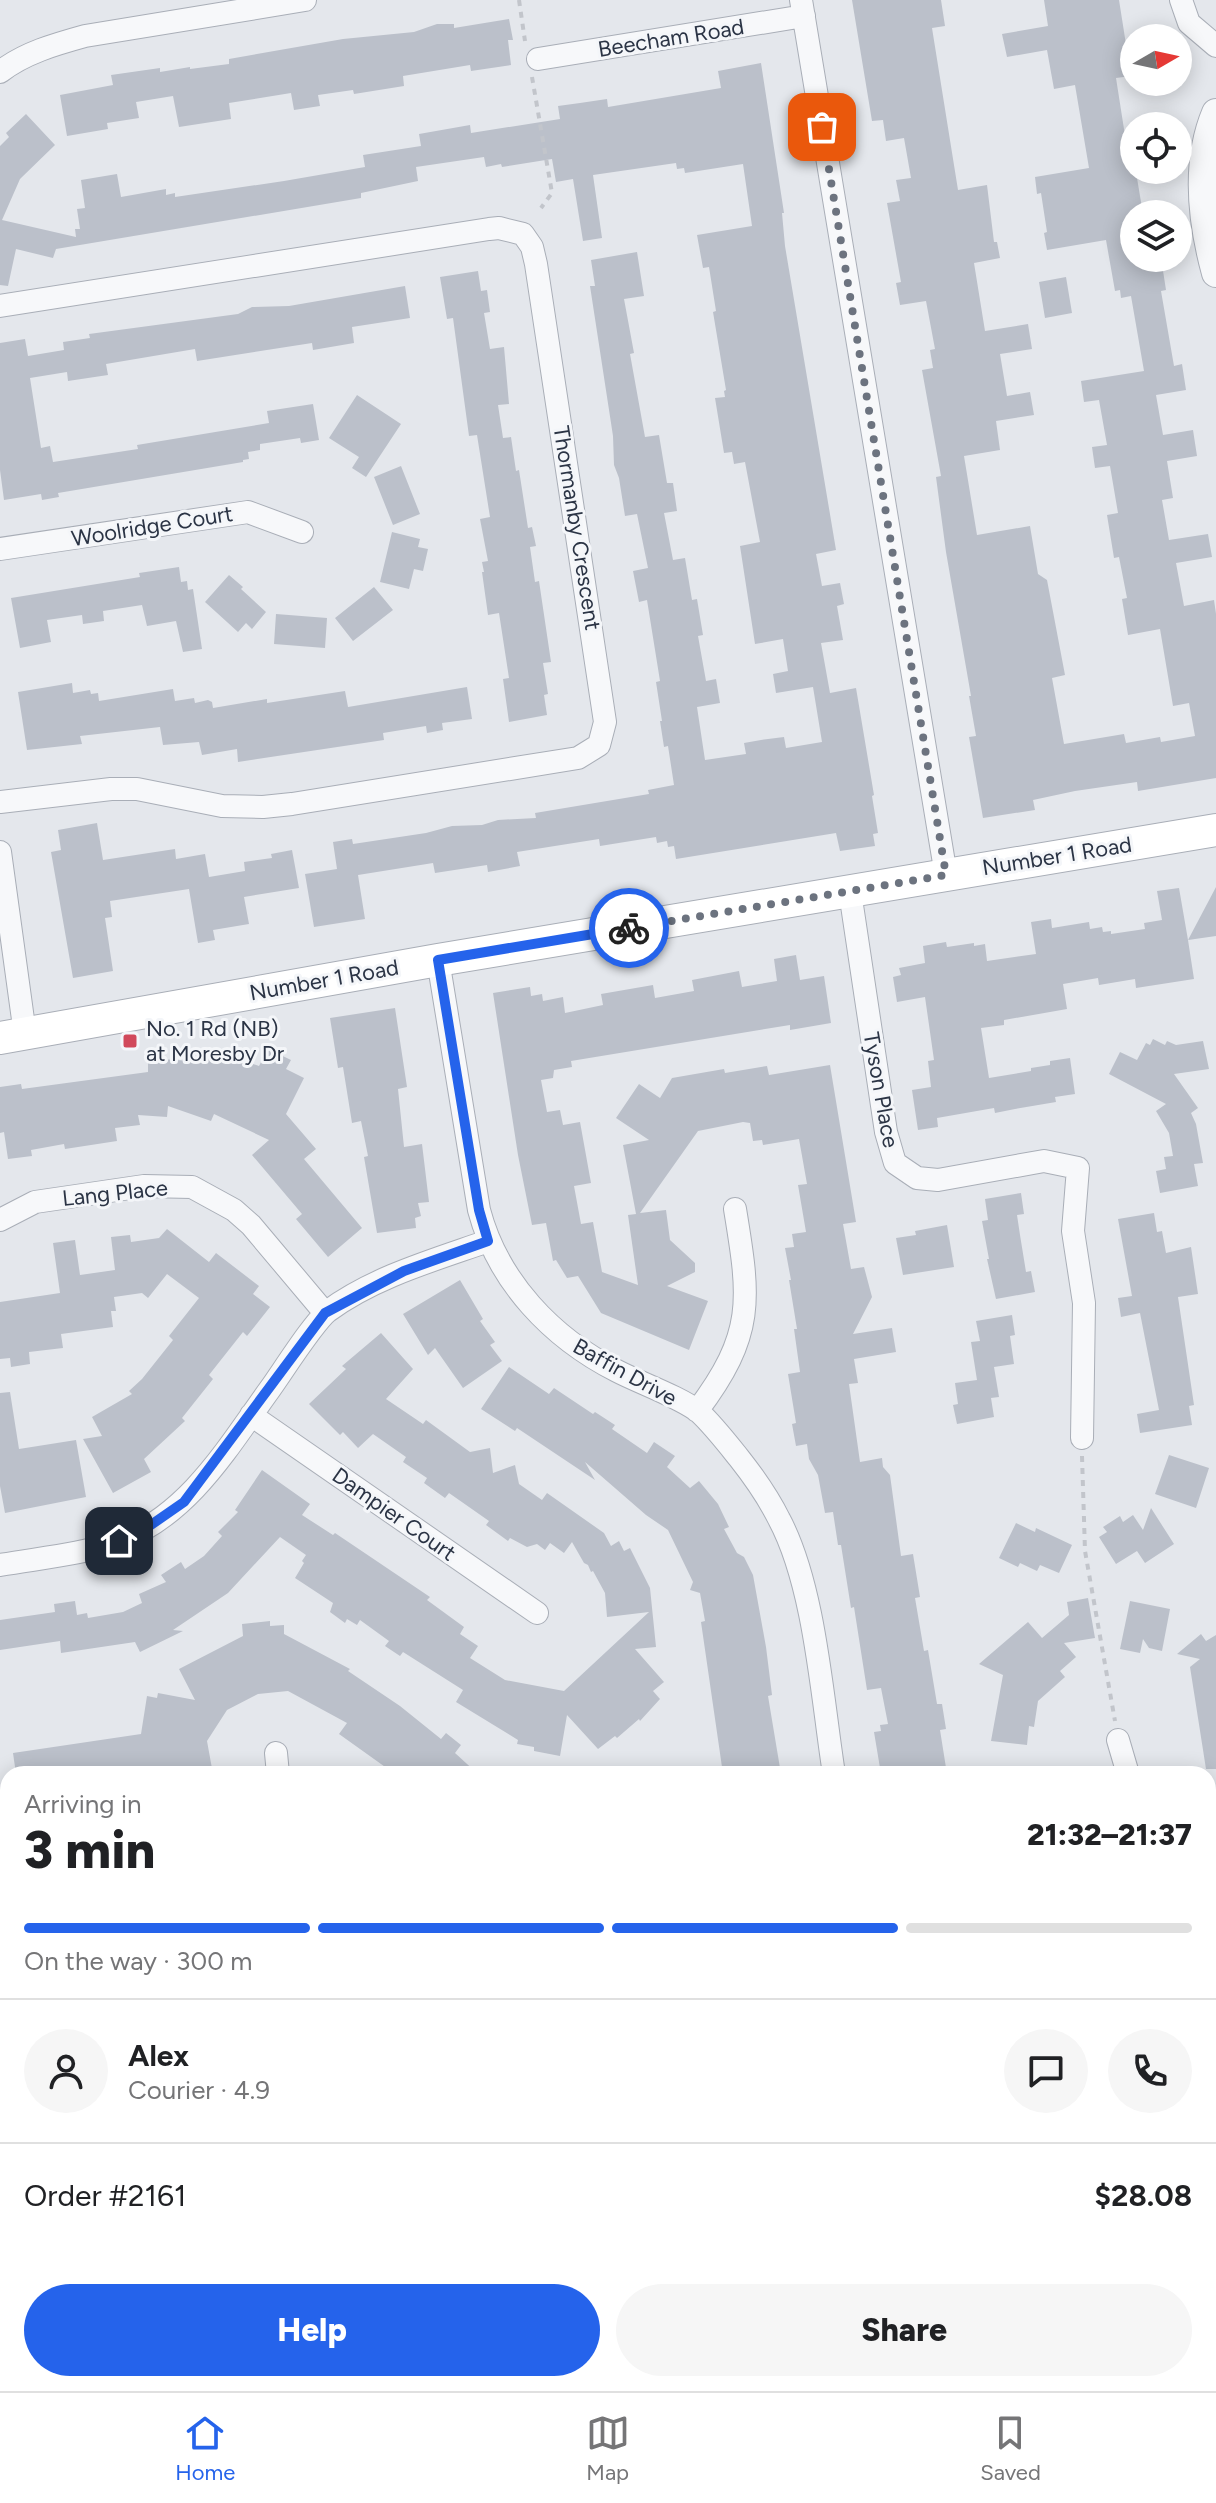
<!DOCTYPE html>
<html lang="en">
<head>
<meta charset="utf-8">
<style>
  :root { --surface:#fff; --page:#f6f6f6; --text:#202124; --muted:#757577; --line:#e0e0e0; --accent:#2563eb }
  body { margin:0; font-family:Figtree,sans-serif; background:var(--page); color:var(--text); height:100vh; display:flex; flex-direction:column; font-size:30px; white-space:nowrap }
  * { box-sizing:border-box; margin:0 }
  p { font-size:26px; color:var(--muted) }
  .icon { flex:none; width:44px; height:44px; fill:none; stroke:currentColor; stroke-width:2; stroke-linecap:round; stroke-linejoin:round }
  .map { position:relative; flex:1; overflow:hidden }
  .drawer { position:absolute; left:0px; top:1766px; width:1216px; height:626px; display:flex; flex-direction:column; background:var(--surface); border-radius:24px 24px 0 0; box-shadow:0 4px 20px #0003 }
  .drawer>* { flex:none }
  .needle { width:52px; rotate:81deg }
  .fabs { position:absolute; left:1120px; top:24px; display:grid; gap:16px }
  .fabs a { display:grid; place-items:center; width:72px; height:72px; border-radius:50%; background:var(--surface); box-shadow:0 4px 20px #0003; font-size:40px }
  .pin { position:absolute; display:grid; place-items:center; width:68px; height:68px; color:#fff; margin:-34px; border-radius:16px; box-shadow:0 4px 12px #0006 }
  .courier { position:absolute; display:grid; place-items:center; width:80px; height:80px; margin:-40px; border:6px solid #2563eb; border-radius:50%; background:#fff; color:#222; box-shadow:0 2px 10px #0007 }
  .overview em { font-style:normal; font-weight:800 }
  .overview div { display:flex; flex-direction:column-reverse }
  .overview { display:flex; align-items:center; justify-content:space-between; height:136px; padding:0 24px }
  h1 { font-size:52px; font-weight:800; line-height:60px }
  .bar { display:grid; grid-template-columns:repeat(4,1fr); gap:12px 8px; align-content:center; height:96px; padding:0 24px }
  .bar i { height:10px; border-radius:6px; background:var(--line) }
  .bar .on { background:var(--accent) }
  .bar p { grid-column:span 4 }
  .line { display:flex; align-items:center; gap:20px; padding:0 24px; border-top:2px solid var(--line) }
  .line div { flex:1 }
  .round { display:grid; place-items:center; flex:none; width:84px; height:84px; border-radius:42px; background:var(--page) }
  .button { display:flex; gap:16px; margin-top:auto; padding:16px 24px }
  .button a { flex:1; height:92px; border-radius:48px; background:var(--accent); color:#fff; font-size:32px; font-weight:800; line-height:92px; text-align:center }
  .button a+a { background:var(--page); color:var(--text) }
  .menu { display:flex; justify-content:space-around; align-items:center; height:112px; border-top:2px solid var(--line); background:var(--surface); font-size:22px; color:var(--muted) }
  .menu a { display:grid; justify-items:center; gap:4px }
  .menu .on { color:var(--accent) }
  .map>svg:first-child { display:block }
  .green { fill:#c9d6c5 }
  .building { fill:#bbc0ca }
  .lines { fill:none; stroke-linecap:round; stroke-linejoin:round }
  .minor-casing { stroke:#a9aeb7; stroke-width:24 }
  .tertiary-casing { stroke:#a9aeb7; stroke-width:30 }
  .secondary-casing { stroke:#a9aeb7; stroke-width:34 }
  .path { stroke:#c2c5cb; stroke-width:4; stroke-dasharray:6 6; stroke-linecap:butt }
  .minor { stroke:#f7f8fa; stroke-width:22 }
  .tertiary { stroke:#f7f8fa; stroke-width:28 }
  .secondary { stroke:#fff; stroke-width:32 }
  .done { stroke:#6c737f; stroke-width:8; stroke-dasharray:0 14.4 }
  .route { stroke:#2563eb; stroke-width:10 }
  .poi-dot { fill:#d1495b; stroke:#f4f6f9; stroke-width:3 }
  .labels { text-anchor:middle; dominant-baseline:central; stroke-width:6; stroke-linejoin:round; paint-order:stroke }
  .street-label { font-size:22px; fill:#2b3445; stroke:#f4f6f9 }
  .poi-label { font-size:22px; fill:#2b3445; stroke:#f4f6f9; text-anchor:start }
</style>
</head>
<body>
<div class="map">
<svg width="1216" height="2391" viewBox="0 0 1216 2391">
  <rect width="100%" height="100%" fill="#e4e7ec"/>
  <!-- green -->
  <path class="green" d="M1208 2152 1216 2206V2389L348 2391 347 2384H1208Z"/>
  <!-- building -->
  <path class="building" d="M852 0H941L945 26 932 28 958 190 987 185 994 242H997L1000 258 974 263 985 331 1028 324 1032 349 1000 354 1007 396 1030 392 1034 415 996 421 1000 450 964 456 977 535 1030 526 1038 574 1047 580 1065 675 1052 678 1064 744 1124 734 1126 743 1160 737 1161 742 1195 736 1189 703 1173 706 1160 629 1128 635 1122 599 1127 598 1119 557 1114 558 1107 515 1118 513 1110 466 1095 468 1092 447 1107 445 1099 400 1084 402 1081 381 1144 371 1131 296 1121 298 1120 290 1115 291 1106 240 1047 250 1044 233 1047 232 1041 193 1037 194 1035 177 1089 168 1075 85 1054 89 1047 50 1007 57 1002 34 1048 26 1044 0H1119L1131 76 1116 78 1129 161 1134 160 1143 214H1134V258H1161L1166 290 1161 291 1174 366 1182 364 1186 390 1156 395 1163 435 1193 430 1197 456 1167 461 1173 498 1162 500 1169 540 1208 534 1212 557 1176 563 1184 606 1214 600 1216 614V778L1138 791 1137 782 1075 791 1033 800 1035 810 983 818 969 737 976 736 969 696H971L946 552 936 477 941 476 922 370 933 368 930 350 935 349 926 301 900 305 896 283 901 282 887 203 900 201 896 180 911 178 904 138 886 141 883 120 872 121Z
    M509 19 513 40H508L511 65 471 71 470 65 403 76 404 86 354 94 353 90 318 95 320 106 294 110 291 93 229 103 231 119 179 127 173 96 136 102 139 118 107 123 108 129 67 136 60 95 113 85 111 75 160 68V72L190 67V69L229 64V59L343 39 414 32 437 24H454V28Z
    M761 63 784 213H782L785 246 836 550 816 554 822 586 840 583 844 604 837 606 843 640 821 643 830 693 856 688 874 795 872 796 878 833 873 834 875 846 840 851 836 833 676 859 674 846 668 847 667 841 657 843 656 837 600 846 599 839 517 852 520 866 488 872 487 865 435 873 433 863 358 875 365 919 314 927 305 874 337 869 333 842 352 839 353 844 426 833 452 826 482 825 498 820 536 818 535 813 649 794 648 790 674 785 668 746 664 747 660 721H662L656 682 660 681 647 600 639 602 633 571 648 568 637 514 625 516 619 478 614 465 613 436 590 286H595L591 260 637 252 644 296 624 299 634 353 630 354 645 437 659 435 667 483H673L677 511 664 513 673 560 685 558 692 600 697 599 703 635 698 636 706 681 716 679 720 703 697 707 705 760 746 754 744 743 761 740 784 737 786 748 822 742 813 687 776 693 773 674 788 671 783 639 755 644 740 546 760 542 745 462 734 464 732 452 724 453 715 398 725 397 724 391 726 390 713 312 716 311 709 267 703 268 697 235 752 226 743 164 685 173 684 168 677 169 676 163 593 175 602 238 583 241 573 179 556 182 552 159 502 167 501 164 486 167 484 157 416 167 418 181 361 193V198L56 249 53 258 16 249 8 286 0 285V146L9 137 6 133 26 114 55 145 20 179 2 220 76 237 75 229H80L77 209 85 208 81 180 117 174 121 197 166 189V195L175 193V197L284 181 365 167 363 155 421 146 419 134 470 125 471 133 560 119 558 106 580 103 607 99 608 107 721 88 718 71Z
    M478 271 481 291 487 290 490 312 484 313 490 349 504 347 509 404 498 405 503 438 511 437 516 471 519 470 528 528 532 527 536 546 530 547 535 582 539 581 551 662 543 663 548 694 544 695 547 715 509 722 503 679 509 678 499 613 488 615 482 572H484L482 562 488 561 480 519 490 517 477 435 469 436 453 318 447 319 440 277Z
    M1066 277 1072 313 1045 318 1039 282Z
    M405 286 410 318 352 327 354 343 313 350 312 343 197 361 195 349 106 364 108 375 68 381 67 372 30 378 41 448 50 446 53 462 138 449 137 445 269 423 267 411 313 404 319 440 301 443 300 438 260 444V450L248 452 249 459 243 460V462L58 493 59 497 42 500 41 494 4 500 0 470V343L25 339 28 356 64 350 63 342 90 338 89 334 238 314 252 307 289 306Z
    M357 395 401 424 366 477 352 468 359 457 329 438Z
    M401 466 420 514 393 525 374 477Z
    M392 532 420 539 418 547 428 549 423 571 414 569 409 589 380 582Z
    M179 567 181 582 187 581 188 590 193 589 202 649 183 652 176 621 147 626 142 605 103 611 104 621 83 624 82 615 47 620 51 642 20 648 11 598 140 577 139 573Z
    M229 575 243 587 241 589 266 612 252 629 246 623 238 632 205 602Z
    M374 587 393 610 353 641 335 618Z
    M276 614 327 618 325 648 274 644Z
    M72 683 73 693 90 690 91 694 98 693 99 701 173 689 175 701 194 698 195 703 208 700 212 702 213 708 267 699V703L345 691 348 707 467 687 472 719 442 723 443 730 427 733 426 726 383 733 384 740 238 762 237 749 202 755 199 742 163 745 160 727 80 736 82 744 27 750 18 692Z
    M97 823 103 860 175 849 176 859 205 854 209 877 245 871 244 862 272 858 271 854 292 850 299 888 244 897 249 924 213 930 215 940 198 943 189 889 110 901 112 917 105 918 113 971 73 978 51 852 61 850 58 830Z
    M1216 887V936L1188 940 1194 979 1136 988 1135 979 1099 985 1098 978 1063 984 1067 1009 1004 1020V1025L981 1028 989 1078 1031 1071V1068L1050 1065V1061L1070 1058 1075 1094 1055 1097 1056 1102 1015 1109 995 1113 994 1108 937 1118 938 1127 918 1130 912 1090 931 1087 928 1061 934 1060 925 997 897 1002 893 977 901 975 899 968 925 963 923 946 946 942 947 947 974 943V946L985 944 987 961 1036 954 1031 922 1051 919 1052 928 1089 922 1090 929 1102 927 1103 932 1111 931V934L1145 929 1144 923 1162 920 1157 891 1179 888 1188 940Z
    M796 955 800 980 824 976 831 1023 790 1030V1025L571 1061 572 1067 554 1070 553 1078 541 1080 547 1112 560 1110 563 1125 580 1122 591 1183 574 1186 581 1224 593 1222 602 1272 638 1285 628 1215 636 1214 623 1145 649 1140 616 1118 639 1084 660 1098 672 1078 724 1069 725 1073 767 1066 769 1075 830 1065 856 1222 843 1224 851 1269 864 1267 872 1297 853 1334 892 1328 896 1352 854 1359 858 1383 849 1384 860 1462 882 1458 883 1467 890 1475 901 1556 913 1554 920 1597 915 1598 924 1651 928 1650 937 1704H942L946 1729 940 1730 947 1774H881L874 1732 881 1731 880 1725 888 1724 881 1688 867 1690 854 1607 851 1608 841 1545H838L833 1512 825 1513 818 1475 809 1459 807 1444 796 1446 792 1424 796 1423 788 1374 800 1372 794 1329H797L789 1280H791L785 1248 794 1247 792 1234 806 1232 798 1185 807 1184 799 1139 763 1145 762 1140 753 1141 750 1123 743 1122 698 1131 640 1213 666 1210 670 1240 695 1263V1272L667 1286 708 1301 689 1350 601 1313 578 1276 567 1278 556 1260 553 1261 546 1223 532 1225 518 1155 493 993 530 987 531 996 542 994 543 1001 563 997 565 1013 603 1005 601 994 653 985 655 998 694 991 692 980 739 971 742 987 777 981 774 959Z
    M395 1008 407 1087 398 1089 404 1147 422 1144 429 1202 418 1203 421 1216 415 1218 416 1228 377 1233 364 1157 368 1156 361 1121 352 1123 343 1067 338 1068 330 1018Z
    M1153 1039 1165 1045 1167 1041 1176 1045 1203 1041 1209 1069 1174 1074 1198 1108 1191 1113 1196 1124 1203 1163 1194 1164 1198 1186 1160 1193 1156 1171 1166 1169 1164 1157 1173 1156 1169 1133 1156 1111 1166 1104 1109 1074 1120 1052 1137 1060 1146 1043 1150 1045Z
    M209 1049 259 1066 268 1049 291 1060 286 1069 304 1078 286 1114 316 1149 304 1159 362 1228 328 1257 296 1219 302 1214 252 1155 269 1140 214 1114 211 1121 168 1106 167 1117 138 1115 140 1125 115 1128 117 1141 65 1149 64 1144 31 1150 32 1156 8 1159 4 1132 0 1133V1087L21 1084 22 1089 148 1072V1062H161V1059L205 1062Z
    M1021 1193 1024 1214 1017 1215 1020 1235 1026 1272 1031 1271 1035 1292 996 1299 987 1259H989L982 1221 988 1220 985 1199Z
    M1154 1213 1157 1232 1162 1231 1166 1253 1191 1247 1198 1294 1178 1297 1194 1405 1189 1406 1192 1425 1140 1433 1137 1414 1159 1410 1140 1313 1121 1317 1118 1298 1132 1296 1118 1219Z
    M947 1225 954 1267 903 1275 896 1238 916 1235 915 1231Z
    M167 1229 209 1262 216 1253 259 1286 253 1294 270 1307 247 1336 243 1332 209 1375 213 1379 182 1418 185 1421 144 1459 151 1472 113 1493 83 1439 102 1436 92 1417 132 1394 129 1391 142 1379 173 1340 169 1336 199 1298 167 1274 148 1298 142 1293 114 1297 116 1311H111L113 1327 61 1334 63 1348 29 1352 30 1364 11 1367 10 1358 0 1359V1302L60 1293 53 1243 75 1240 80 1275 115 1270 111 1237 130 1235 131 1242 159 1238Z
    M460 1280 483 1319 480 1321 495 1342 490 1345 502 1361 463 1388 435 1348 428 1355 403 1314Z
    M1012 1315 1015 1335 1010 1336 1014 1364 994 1367 999 1397 991 1398 994 1417 957 1424 953 1405 958 1404 955 1383 977 1380 971 1342 980 1341 976 1321Z
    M381 1333 413 1369 386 1399 423 1424 426 1420 470 1452 490 1448 493 1473 515 1465 519 1484 542 1500 547 1493 604 1533 611 1546 619 1541 624 1551 630 1548 650 1588 656 1647 635 1649 664 1682 653 1691 660 1699 640 1721 639 1719 617 1738 615 1736 598 1749 567 1715 560 1756 534 1751V1747L517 1744 518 1740 456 1702 463 1690 403 1652 400 1656 385 1646 389 1641 360 1620 357 1625 347 1619 345 1623 330 1612 333 1603 295 1578 304 1563 302 1561 306 1555 280 1537 228 1593 173 1630 183 1631 140 1652 135 1642 61 1653 60 1641 0 1650V1620L55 1612 54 1604 75 1601 77 1615 87 1613 88 1618 123 1612 142 1603 139 1594 166 1582 161 1575 181 1562 185 1569 204 1556 222 1536 218 1532 238 1512 235 1510 262 1470 310 1504 302 1515 333 1535 335 1533 430 1597 427 1600 464 1627 460 1634 478 1646 470 1658 505 1680 564 1691 649 1612 607 1617 605 1593 593 1571 591 1572 588 1565 584 1563 572 1542 564 1553 550 1543 545 1550 537 1544 527 1547 510 1538 508 1541 486 1525 489 1521 449 1493 445 1498 424 1483 427 1478 403 1462 406 1457 373 1434 358 1448 343 1432 340 1435 309 1404 346 1369 342 1366Z
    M509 1367 549 1394 554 1388 593 1414 595 1412 615 1425 612 1429 647 1453 654 1442 675 1456 667 1467 690 1488 699 1481 718 1504 729 1527 724 1529 737 1553 744 1557 753 1575 766 1647 772 1695 768 1696 781 1774H723L701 1622 705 1621 700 1593 690 1590 693 1582 668 1530 646 1515 585 1462 595 1480 517 1428 515 1431 481 1409Z
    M10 1392 19 1449 76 1440 86 1497 5 1513 0 1486V1393Z
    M1169 1455 1209 1468 1196 1508 1155 1494Z
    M1151 1508 1174 1544 1145 1563 1137 1551 1116 1564 1099 1537 1107 1532 1103 1527 1120 1516 1123 1522 1133 1515 1143 1530Z
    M1016 1523 1035 1532 1036 1528 1072 1545 1059 1573 1040 1565 1037 1571 1020 1563 1018 1567 999 1558Z
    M1088 1598 1095 1638 1064 1643 1076 1657 1060 1671 1065 1677 1038 1701 1034 1727 1029 1726 1027 1745 991 1741 1003 1675 979 1664 1028 1622 1042 1638 1069 1615 1067 1602Z
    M1130 1601 1170 1609 1162 1651 1149 1648 1143 1639 1140 1653 1120 1649Z
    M270 1621V1626L284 1625V1634L350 1669 348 1671 400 1706 441 1739 446 1733 461 1745 455 1753 478 1774H395L339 1734 347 1723 288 1691 258 1694 227 1710 207 1741 213 1774H16L13 1753 141 1734 147 1696 157 1698 158 1693 195 1700 179 1669 243 1636 242 1624Z
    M1201 1634 1206 1641 1216 1635V1769H1206L1190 1667 1200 1659 1177 1654Z"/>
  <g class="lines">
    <!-- minor casing -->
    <g class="minor-casing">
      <path id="minor" d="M801 0 946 875
        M1181 0 1189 23 1216 46
        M538 59 804 16
        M0 72C24 53 56 44 85 36L305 0
        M0 306 489 229 499 228 523 234 532 247 536 264 605 722 599 745 578 758 292 804 263 807 222 806 137 789H111L0 802
        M0 549 248 512 302 532
        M0 852 25 1034
        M850 892 886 1132 895 1163 917 1178 938 1180 1044 1161 1078 1168 1073 1231 1084 1303 1082 1438
        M438 960 479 1210C498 1282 552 1338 617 1371 640 1383 680 1397 699 1412 713 1425 727 1443 739 1458 754 1477 768 1497 779 1519 815 1586 822 1698 834 1774
        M0 1220 35 1202 144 1186 192 1187 234 1210 251 1225 325 1313
        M697 1411C755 1334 750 1300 735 1209
        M251 1415 537 1613
        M0 1565C39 1558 81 1555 119 1541 189 1515 228 1447 270 1389 283 1371 313 1323 328 1311 374 1277 434 1260 488 1241
        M1118 1740 1128 1774
        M276 1753 278 1774
        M0 1861 8 1860
        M1208 2085 1216 2131
        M0 2130 8 2129"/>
    </g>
    <!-- tertiary casing -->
    <g class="tertiary-casing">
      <path id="tertiary" d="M1216 113C1195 163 1202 222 1216 273"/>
    </g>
    <!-- secondary casing -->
    <g class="secondary-casing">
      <path id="secondary" d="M0 1038 438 960 1216 830"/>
    </g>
    <!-- path -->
    <path class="path" d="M519 0 525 41
      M532 77 552 193 541 208
      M1082 1456 1085 1551 1115 1721
      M1208 2215 1216 2213
      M793 2384 794 2391
      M819 2391 830 2384"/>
    <!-- minor -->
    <use href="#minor" class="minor"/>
    <!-- tertiary -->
    <use href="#tertiary" class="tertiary"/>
    <!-- secondary -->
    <use href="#secondary" class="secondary"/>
  </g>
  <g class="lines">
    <!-- done -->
    <path class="done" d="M629 928 946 875 822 127"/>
    <!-- route -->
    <path class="route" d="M119 1541 145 1529 184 1502 325 1313 404 1271 488 1241 479 1210 438 960 629 928"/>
  </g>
  <!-- markers -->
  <rect class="poi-dot" x="122" y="1033" width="16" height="16" rx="4"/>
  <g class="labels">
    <!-- street labels -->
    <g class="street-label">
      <text transform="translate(671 38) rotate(-9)">Beecham Road</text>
      <text transform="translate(152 526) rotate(-9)">Woolridge Court</text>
      <text transform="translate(577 528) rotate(81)">Thormanby Crescent</text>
      <text transform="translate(1057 856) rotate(-9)">Number 1 Road</text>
      <text transform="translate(324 980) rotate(-10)">Number 1 Road</text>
      <text transform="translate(881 1090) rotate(80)">Tyson Place</text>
      <text transform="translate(115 1193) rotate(-6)">Lang Place</text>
      <text transform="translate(625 1372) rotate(29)">Baffin Drive</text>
      <text transform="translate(394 1514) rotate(35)">Dampier Court</text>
    </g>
    <!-- poi labels -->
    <g class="poi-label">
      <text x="146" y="1028">No. 1 Rd (NB)<tspan x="146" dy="25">at Moresby Dr</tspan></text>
    </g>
  </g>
</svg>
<div class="fabs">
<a><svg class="needle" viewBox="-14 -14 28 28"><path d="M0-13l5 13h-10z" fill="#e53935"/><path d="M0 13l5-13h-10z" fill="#757577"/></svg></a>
<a><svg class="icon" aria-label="locate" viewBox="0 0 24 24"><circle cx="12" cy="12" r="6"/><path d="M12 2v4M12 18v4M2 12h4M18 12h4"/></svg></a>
<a><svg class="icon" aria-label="layers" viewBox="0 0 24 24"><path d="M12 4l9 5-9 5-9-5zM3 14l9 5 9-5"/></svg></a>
</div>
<div class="pin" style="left:822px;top:127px;background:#ea580c"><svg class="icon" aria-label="bag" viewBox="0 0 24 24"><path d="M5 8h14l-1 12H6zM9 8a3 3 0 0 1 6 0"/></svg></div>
<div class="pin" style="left:119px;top:1541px;background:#1f2937"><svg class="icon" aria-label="home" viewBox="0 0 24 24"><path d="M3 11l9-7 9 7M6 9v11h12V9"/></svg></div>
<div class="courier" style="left:629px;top:928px"><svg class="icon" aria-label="bike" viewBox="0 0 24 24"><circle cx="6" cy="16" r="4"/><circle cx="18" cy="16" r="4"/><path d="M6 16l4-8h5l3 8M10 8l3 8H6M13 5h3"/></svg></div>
<section class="drawer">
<div class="overview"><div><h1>3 min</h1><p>Arriving in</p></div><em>21:32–21:37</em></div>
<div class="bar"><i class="on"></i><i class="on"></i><i class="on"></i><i></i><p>On the way · 300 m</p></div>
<div class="line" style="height:144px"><a class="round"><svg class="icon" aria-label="person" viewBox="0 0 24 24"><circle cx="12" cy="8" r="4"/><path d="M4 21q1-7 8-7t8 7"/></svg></a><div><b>Alex</b><p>Courier · 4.9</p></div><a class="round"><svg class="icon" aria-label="chat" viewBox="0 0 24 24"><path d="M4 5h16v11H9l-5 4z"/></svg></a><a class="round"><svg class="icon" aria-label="phone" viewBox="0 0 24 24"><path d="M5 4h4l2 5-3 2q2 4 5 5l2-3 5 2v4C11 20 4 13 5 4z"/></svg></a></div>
<div class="line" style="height:104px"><div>Order #2161</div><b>$28.08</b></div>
<div class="button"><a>Help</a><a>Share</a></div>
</section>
</div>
<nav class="menu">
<a class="on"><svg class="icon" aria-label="home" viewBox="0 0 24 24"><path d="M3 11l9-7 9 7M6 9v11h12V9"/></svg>Home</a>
<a><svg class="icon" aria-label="map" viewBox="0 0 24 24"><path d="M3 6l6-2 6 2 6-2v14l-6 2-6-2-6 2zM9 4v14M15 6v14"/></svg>Map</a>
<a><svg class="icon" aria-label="saved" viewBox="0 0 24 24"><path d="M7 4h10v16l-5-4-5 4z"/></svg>Saved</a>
</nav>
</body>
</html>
